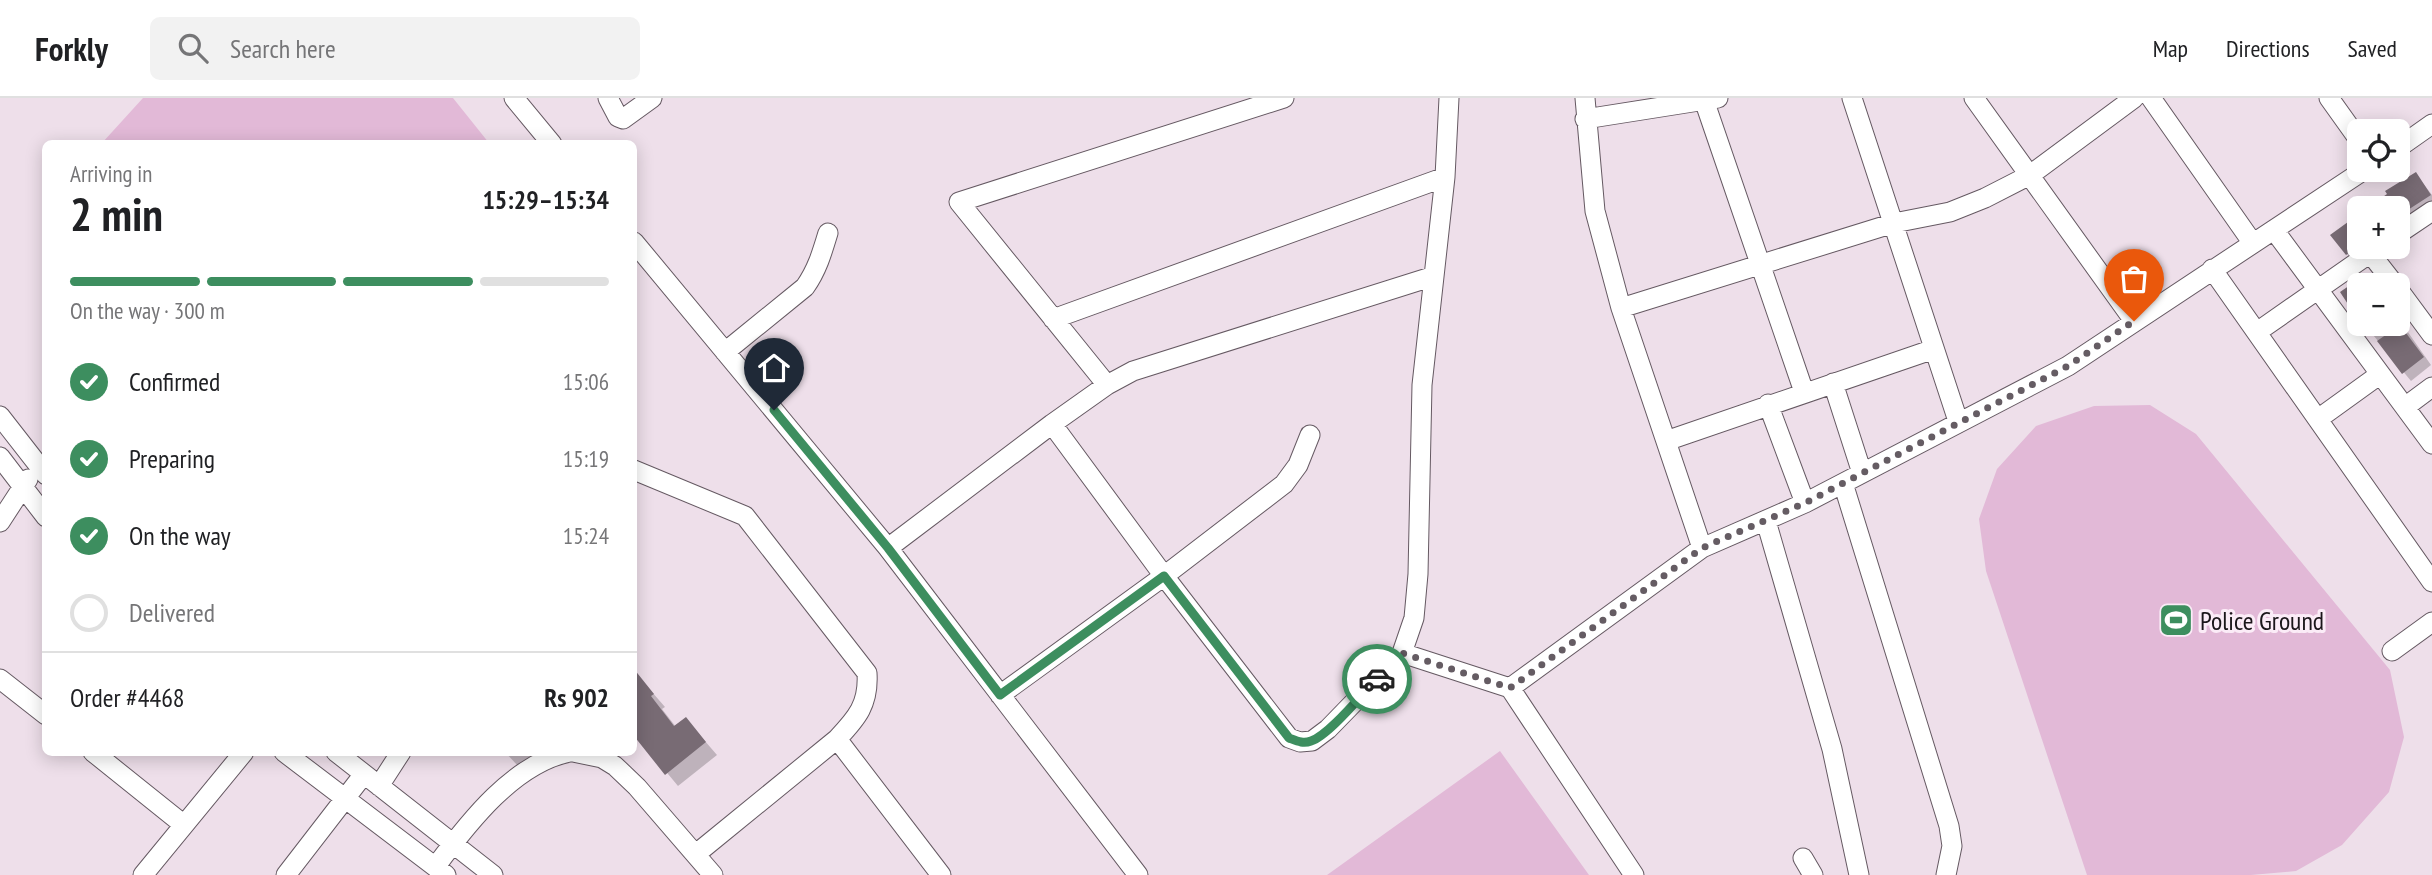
<!DOCTYPE html>
<html lang="en">
<head>
<meta charset="utf-8">
<style>
  :root { --surface:#fff; --page:#f2f2f2; --text:#202124; --muted:#757577; --line:#e0e0e0; --accent:#3d8e5f }
  body { margin:0; font-family:"PT Sans Narrow",sans-serif; background:var(--page); color:var(--text); height:100vh; display:flex; flex-direction:column; font-size:26px; white-space:nowrap }
  * { box-sizing:border-box; margin:0 }
  p { font-size:23px; color:var(--muted) }
  .icon { flex:none; width:38px; height:38px; fill:none; stroke:currentColor; stroke-width:2; stroke-linecap:round; stroke-linejoin:round }
  .map { position:relative; flex:1; overflow:hidden }
  .sheet { position:absolute; left:42px; top:42px; width:595px; height:616px; display:flex; flex-direction:column; background:var(--surface); border-radius:10px; box-shadow:0 4px 18px #0003 }
  .sheet>* { flex:none }
  .controls { position:absolute; left:2347px; top:21px; display:grid; gap:14px }
  .controls a { display:grid; place-items:center; width:63px; height:63px; border-radius:10px; background:var(--surface); box-shadow:0 4px 18px #0003; font-size:35px }
  .pin { position:absolute; display:grid; place-items:center; width:60px; height:60px; color:#fff; margin:-72px -30px; border-radius:50% 50% 50% 0; rotate:-45deg; box-shadow:0 0 7px #0007 }
  .pin .icon { rotate:45deg }
  .courier { position:absolute; display:grid; place-items:center; width:70px; height:70px; margin:-35px; border:5px solid #3d8e5f; border-radius:50%; background:#fff; color:#222; box-shadow:0 2px 9px #0007 }
  .overview em { font-style:normal; font-weight:600 }
  .overview div { display:flex; flex-direction:column-reverse }
  .overview { display:flex; align-items:center; justify-content:space-between; height:119px; padding:0 28px }
  h1 { font-size:46px; font-weight:600; line-height:52px }
  .bar { display:grid; grid-template-columns:repeat(4,1fr); gap:10px 7px; align-content:center; height:84px; padding:0 28px }
  .bar i { height:9px; border-radius:5px; background:var(--line) }
  .bar .on { background:var(--accent) }
  .bar p { grid-column:span 4 }
  .line { display:flex; align-items:center; gap:18px; padding:0 28px; border-top:2px solid var(--line) }
  .line div { flex:1 }
  ol { padding:0 28px; list-style:none }
  li { display:flex; align-items:center; gap:21px; height:77px }
  li p { margin-inline-start:auto }
  li .icon { padding:7px; border-radius:50%; background:var(--accent); color:#fff; stroke-width:4 }
  li:last-child { color:var(--muted) }
  li i { width:38px; height:38px; border:4px solid var(--line); border-radius:50% }
  header { display:flex; align-items:center; gap:42px; box-sizing:border-box; height:98px; padding:0 35px; background:var(--surface); border-bottom:2px solid var(--line) }
  header strong { font-size:33px }
  nav { display:flex; gap:38px; margin-inline-start:auto; font-size:24px }
  .search { width:490px; height:63px; background:var(--page); display:flex; align-items:center; gap:18px; box-sizing:border-box; padding:0 24px; border-radius:10px; color:var(--muted); font-size:26px }
  .map>svg:first-child { display:block }
  .green { fill:#e2b9d7 }
  .shadow { fill:#0003 }
  .building { fill:#786b74 }
  .lines { fill:none; stroke-linecap:round; stroke-linejoin:round }
  .minor-casing { stroke:#655962; stroke-width:21 }
  .minor { stroke:#fff; stroke-width:19 }
  .done { stroke:#655c63; stroke-width:7; stroke-dasharray:0 12.6 }
  .route { stroke:#3d8e5f; stroke-width:9 }
  .labels { text-anchor:middle; dominant-baseline:central; stroke-width:6; stroke-linejoin:round; paint-order:stroke }
  .poi-label { font-size:26px; fill:#1b161a; stroke:#fbecf7; text-anchor:start }
</style>
</head>
<body>
<header>
<strong>Forkly</strong>
<div class="search"><svg class="icon" aria-label="search" viewBox="0 0 24 24"><circle cx="10" cy="10" r="6"/><path d="M15 15l6 6"/></svg>Search here</div>
<nav><a>Map</a><a>Directions</a><a>Saved</a></nav>
</header>
<div class="map">
<svg width="2432" height="777" viewBox="0 0 2432 777">
  <rect width="100%" height="100%" fill="#eedfea"/>
  <!-- green -->
  <path class="green" d="M143 0H453L489 45H102Z
    M2150 307 2196 336 2390 572 2404 639 2389 694 2342 747 2296 773 2251 777H2087L1986 473 1979 421 1997 371 2036 328 2094 308Z
    M1500 653 1589 777H1327Z"/>
  <!-- shadow -->
  <path class="shadow" d="M2416 76 2432 97V109L2398 131V110H2370Z
    M2359 118V149H2376L2355 164 2347 156Z
    M2366 179 2374 187H2359V220L2342 195Z
    M2398 220 2431 267 2411 283 2364 226H2398Z
    M639 579 665 609 662 611 676 629 686 621 717 657 678 688 634 635V583Z
    M505 654H572L531 682Z"/>
  <!-- building -->
  <path class="building" d="M2416 74 2431 97 2400 117 2398 110H2367L2387 96 2385 93Z
    M2359 116V148L2346 157 2330 137Z
    M2359 181V223L2340 194Z
    M2400 227 2424 259 2402 276 2377 243Z
    M634 571 654 596 651 598 674 628 686 619 706 644 665 677 634 638Z"/>
  <g class="lines">
    <!-- minor casing -->
    <g class="minor-casing">
      <path id="minor" d="M514 0 552 46
        M608 0 618 19 623 21 652 0
        M1585 0 1595 113 1621 210 1702 450
        M1852 0 1958 323
        M1974 0 2134 223
        M2151 0 2252 144
        M2329 0 2359 42
        M1704 2 1804 294
        M1585 21 1718 0
        M2398 50 2432 26
        M2274 132 2432 346
        M2398 136 2432 113
        M634 144 888 450 1138 777
        M2370 155 2395 187
        M2212 171 2432 484
        M2398 191 2432 237
        M1621 210 1894 125 1950 114 1985 100 2030 77 2134 0
        M1053 221 1445 79
        M2257 234 2379 149
        M725 254 805 189C817 172 822 155 828 135
        M1833 285 1862 375
        M1107 287 959 104 1284 0
        M1768 306 1805 405
        M2405 309 2432 289
        M0 318 46 377
        M2318 321 2379 277
        M1310 337 1298 367 1284 386 1164 478 1052 326 1107 287 1133 273 1434 178
        M1666 343 1934 251
        M0 359 46 419
        M634 372 745 418 867 575C869 606 857 620 837 641L696 756
        M1843 385 1949 728 1952 748 1946 777
        M1766 423 1832 651 1859 777
        M0 424 28 381
        M888 450 1052 326
        M2392 553 2432 524
        M1402 555 1510 590 1702 450 1805 405 2068 268 2364 72
        M0 581 46 617
        M1510 590 1634 777
        M1000 597 1164 478 1289 640 1300 644 1312 643 1328 631 1402 555 1414 520 1418 476 1422 287 1445 79 1449 0
        M837 641 941 777
        M93 654 184 727
        M284 654 446 777
        M336 654 493 777
        M573 654 602 660 615 668 637 689 713 777
        M379 688 401 654
        M1803 760 1813 777
        M436 768C468 725 514 665 570 654
        M143 777 244 654
        M286 777 364 676"/>
    </g>
    <!-- minor -->
    <use href="#minor" class="minor"/>
  </g>
  <g class="lines">
    <!-- done -->
    <path class="done" d="M1377 581 1402 555 1510 590 1702 450 1805 405 2068 268 2134 223"/>
    <!-- route -->
    <path class="route" d="M774 312 888 450 1000 597 1164 478 1289 640C1297 643 1303 646 1311 643 1329 637 1362 596 1377 581"/>
  </g>
  <!-- icons -->
  <defs>
    <g id="stadium-square" transform="scale(1.75)"><rect x="-9" y="-9" width="18" height="18" rx="4" fill="#3d8e5f" stroke="#fbecf7"/><path d="M0-5a6.5 5 0 1 0 0 10a6.5 5 0 1 0 0-10ZM-3.5-1.8h7v3.6h-7Z" fill="#fff"/></g>
  </defs>
  <g fill-rule="evenodd">
    <use href="#stadium-square" x="2176" y="522"/>
  </g>
  <g class="labels">
    <!-- poi labels -->
    <g class="poi-label">
      <text x="2200" y="522">Police Ground</text>
    </g>
  </g>
</svg>
<div class="controls">
<a><svg class="icon" aria-label="locate" viewBox="0 0 24 24"><circle cx="12" cy="12" r="6"/><path d="M12 2v4M12 18v4M2 12h4M18 12h4"/></svg></a>
<a>+</a>
<a>−</a>
</div>
<div class="pin" style="left:2134px;top:223px;background:#ea580c"><svg class="icon" aria-label="bag" viewBox="0 0 24 24"><path d="M5 8h14l-1 12H6zM9 8a3 3 0 0 1 6 0"/></svg></div>
<div class="pin" style="left:774px;top:312px;background:#1f2937"><svg class="icon" aria-label="home" viewBox="0 0 24 24"><path d="M3 11l9-7 9 7M6 9v11h12V9"/></svg></div>
<div class="courier" style="left:1377px;top:581px"><svg class="icon" aria-label="car" viewBox="0 0 24 24"><path d="M5 17H2v-5l4-1 3-4h7l3 4 3 1v5h-3M9 17h6M6 11h13"/><circle cx="7" cy="17" r="2"/><circle cx="17" cy="17" r="2"/></svg></div>
<section class="sheet">
<div class="overview"><div><h1>2 min</h1><p>Arriving in</p></div><em>15:29–15:34</em></div>
<div class="bar"><i class="on"></i><i class="on"></i><i class="on"></i><i></i><p>On the way · 300 m</p></div>
<ol>
<li><svg class="icon" aria-label="check" viewBox="0 0 24 24"><path d="M5 12l5 5 9-10"/></svg>Confirmed<p>15:06</p></li>
<li><svg class="icon" aria-label="check" viewBox="0 0 24 24"><path d="M5 12l5 5 9-10"/></svg>Preparing<p>15:19</p></li>
<li><svg class="icon" aria-label="check" viewBox="0 0 24 24"><path d="M5 12l5 5 9-10"/></svg>On the way<p>15:24</p></li>
<li><i></i>Delivered</li>
</ol>
<div class="line" style="height:91px"><div>Order #4468</div><b>Rs 902</b></div>
</section>
</div>
</body>
</html>
